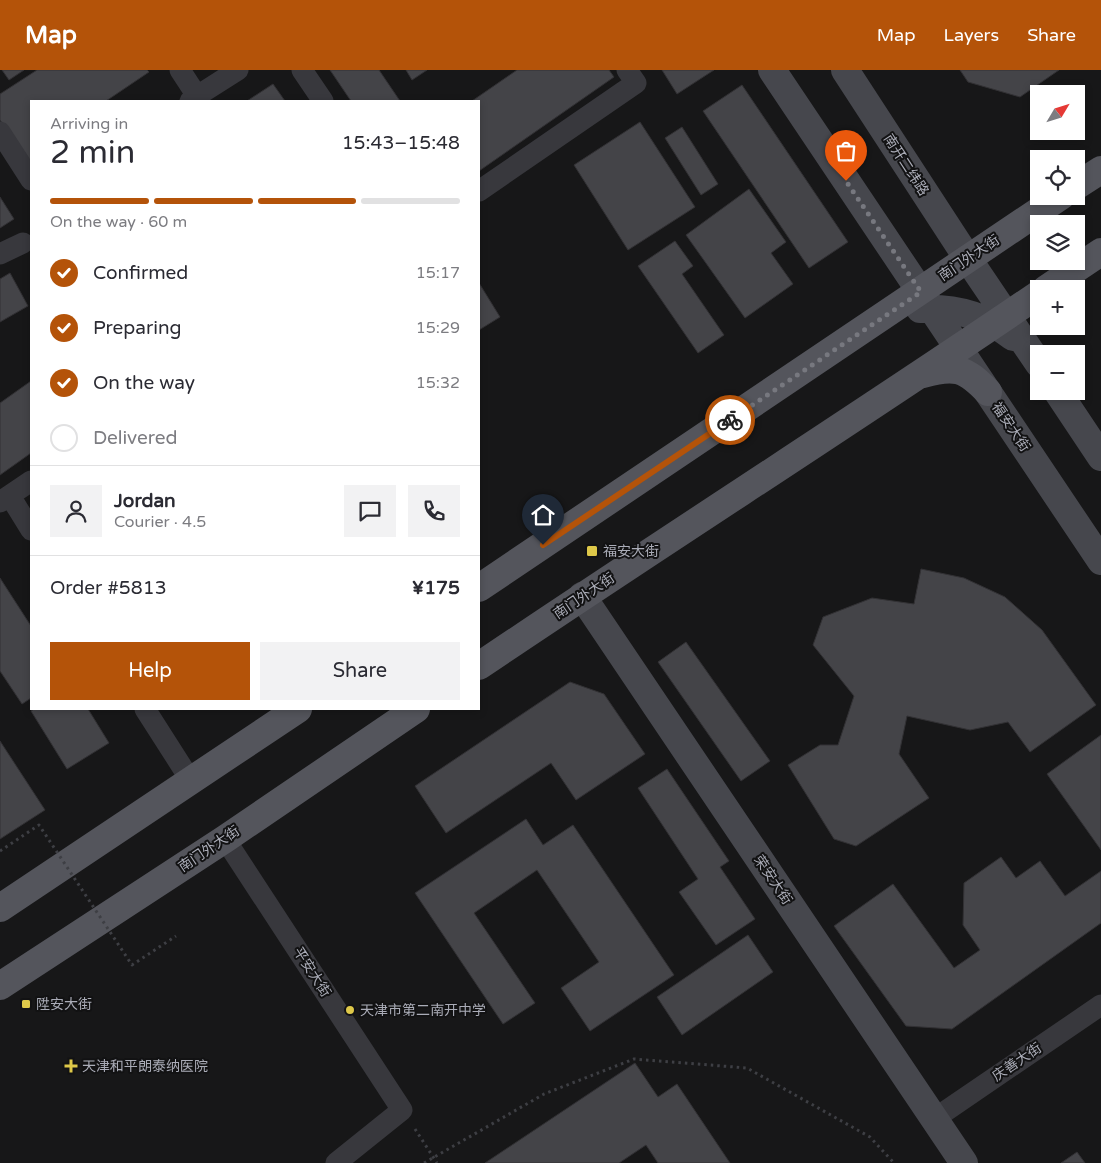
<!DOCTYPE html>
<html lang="en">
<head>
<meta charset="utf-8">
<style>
  :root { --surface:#fff; --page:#f2f2f3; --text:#2b2b33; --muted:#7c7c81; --line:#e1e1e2; --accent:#b45309 }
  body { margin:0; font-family:"Varela Round","Noto Sans SC",sans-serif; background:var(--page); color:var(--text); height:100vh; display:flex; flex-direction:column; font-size:19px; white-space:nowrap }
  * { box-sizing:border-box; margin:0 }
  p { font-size:16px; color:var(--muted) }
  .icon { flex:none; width:28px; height:28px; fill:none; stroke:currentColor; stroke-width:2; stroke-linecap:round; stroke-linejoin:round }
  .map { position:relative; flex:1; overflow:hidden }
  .sheet { position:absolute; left:30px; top:30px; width:450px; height:610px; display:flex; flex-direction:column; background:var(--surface); border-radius:0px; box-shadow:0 2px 8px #0003 }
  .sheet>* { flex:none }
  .needle { width:32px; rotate:52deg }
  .fabs { position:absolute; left:1030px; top:15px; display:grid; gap:10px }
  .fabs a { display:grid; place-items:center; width:55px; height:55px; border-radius:0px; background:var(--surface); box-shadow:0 2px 8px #0003; font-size:25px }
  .pin { position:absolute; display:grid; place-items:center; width:42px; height:42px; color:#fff; margin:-51px -21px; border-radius:50% 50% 50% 0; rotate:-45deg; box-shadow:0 0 5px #0007 }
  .pin .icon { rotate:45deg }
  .courier { position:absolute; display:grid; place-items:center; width:50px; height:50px; margin:-25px; border:4px solid #b45309; border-radius:50%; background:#fff; color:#222; box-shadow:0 1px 6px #0007 }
  .summary em { font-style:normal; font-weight:600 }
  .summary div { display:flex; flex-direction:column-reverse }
  .summary { display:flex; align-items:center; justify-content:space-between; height:85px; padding:0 20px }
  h1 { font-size:32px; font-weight:600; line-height:38px }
  .bar { display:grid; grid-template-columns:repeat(4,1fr); gap:8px 5px; align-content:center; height:60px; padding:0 20px }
  .bar i { height:6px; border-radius:4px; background:var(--line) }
  .bar .on { background:var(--accent) }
  .bar p { grid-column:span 4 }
  .line { display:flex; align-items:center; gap:12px; padding:0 20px; border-top:1px solid var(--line) }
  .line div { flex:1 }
  .round { display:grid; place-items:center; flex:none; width:52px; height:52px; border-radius:0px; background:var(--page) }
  ol { padding:0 20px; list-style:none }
  li { display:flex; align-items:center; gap:15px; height:55px }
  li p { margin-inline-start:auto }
  li .icon { padding:5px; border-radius:50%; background:var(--accent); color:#fff; stroke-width:4 }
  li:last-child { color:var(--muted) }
  li i { width:28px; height:28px; border:2px solid var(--line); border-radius:50% }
  .action { display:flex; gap:10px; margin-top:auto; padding:10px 20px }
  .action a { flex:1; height:58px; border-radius:0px; background:var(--accent); color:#fff; font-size:20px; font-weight:600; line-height:58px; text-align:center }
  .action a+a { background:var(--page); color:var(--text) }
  header { display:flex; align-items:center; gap:30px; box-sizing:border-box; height:70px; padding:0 25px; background:var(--accent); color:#fff }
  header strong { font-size:24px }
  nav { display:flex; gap:28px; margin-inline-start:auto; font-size:18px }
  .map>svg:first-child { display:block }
  .building { fill:#444448; stroke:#323134 }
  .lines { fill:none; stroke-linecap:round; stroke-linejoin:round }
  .path { stroke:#3e3f44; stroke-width:3; stroke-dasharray:2.5 4; stroke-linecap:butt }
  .street { stroke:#38383d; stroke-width:21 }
  .secondary { stroke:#46474d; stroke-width:28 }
  .primary { stroke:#54555c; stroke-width:28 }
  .path-bridge { stroke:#3e3f44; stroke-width:3; stroke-dasharray:2.5 4; stroke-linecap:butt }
  .done { stroke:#77787f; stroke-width:5; stroke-dasharray:0 9 }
  .route { stroke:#b45309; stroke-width:6 }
  .poi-dot { fill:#dec849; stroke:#121213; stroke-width:2 }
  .labels { text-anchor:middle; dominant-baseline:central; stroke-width:4; stroke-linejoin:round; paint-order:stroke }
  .street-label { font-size:14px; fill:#aaacb7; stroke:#121213 }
  .poi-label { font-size:14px; fill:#aaacb7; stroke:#121213; text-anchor:start }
</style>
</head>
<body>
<header>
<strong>Map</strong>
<nav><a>Map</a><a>Layers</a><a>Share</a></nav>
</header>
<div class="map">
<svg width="1101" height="1093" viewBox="0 0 1101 1093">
  <rect width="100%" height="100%" fill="#171718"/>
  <!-- building -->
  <path class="building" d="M2 0H24L9 10Z
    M37 0H147L149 2 106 31H31V97L0 50V24Z
    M330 0H379L400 31H351Z
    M406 0H427L412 10Z
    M517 0H609L614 7 479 101V31H472Z
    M662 0H714L677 24Z
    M960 0H1059L1020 27 968 12Z
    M273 14 285 31H247Z
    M742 15 848 172 809 198 703 41Z
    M640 52 695 137 628 180 574 95Z
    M682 57 718 114 701 125 665 68Z
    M749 119 786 172 771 183 793 214 745 248 686 165Z
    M0 127 14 149 0 158Z
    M675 171 693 196 682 204 724 265 698 283 638 196Z
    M10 203 28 236 0 252V209Z
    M479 213 500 247 479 260Z
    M31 311V383L0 405V333Z
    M921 499 964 508 1005 527 1042 560 1096 635 1030 682 1008 652 970 660 907 646 899 684 929 728 856 776 834 769 788 695 820 675H838L854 626 813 575 823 547 872 528 914 534Z
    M0 508 31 556V628L22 634 0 601Z
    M686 572 770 691 741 711 658 592Z
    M570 612 604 624 645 684 576 730 551 693 446 763 415 716Z
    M34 639H88L109 673 67 699 31 641Z
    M1101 665V780L1047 704Z
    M0 671 45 740 0 769Z
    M667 699 729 791 720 797 755 849 716 875 679 822 698 809 638 718Z
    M526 749 543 775 573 755 674 905 590 961 561 918 599 892 537 800 474 843 535 933 503 954 415 823Z
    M1001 787 1016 808 1040 791 1065 826 1101 801V853L952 959 906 956 834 856 893 814 954 898 980 880 963 855 964 813Z
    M748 865 773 902 682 965 657 927Z
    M635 993 658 1027 677 1014 730 1093H658L646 1075 619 1093H485Z
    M1077 1082 1085 1093H1061Z"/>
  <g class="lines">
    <!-- path -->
    <path class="path" d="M415 1059 437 1093
      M424 1093 544 1024 634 989 747 998 870 1067 894 1093"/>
    <!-- street -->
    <path class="street" d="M180 0 197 26 190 31
      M302 0 323 31
      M197 26 238 0
      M0 62 31 110
      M479 121 636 13 627 0
      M0 184 23 173
      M10 426 31 460
      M0 432 31 411
      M145 639 191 711
      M225 769 402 1040 336 1093
      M934 1049 1101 935"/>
    <!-- secondary -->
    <path class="secondary" d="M772 0 1101 491
      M845 0 968 189 1039 294
      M920 239C955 237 985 245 1013 267
      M1057 321 1101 387
      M582 526 964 1093"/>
    <!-- primary -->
    <path class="primary" d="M1076 116 1101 100
      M1046 219 1101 182
      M923 304C955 295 965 298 988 322
      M479 518 1061 126
      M479 596C664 471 854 350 1039 224
      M0 838 298 639
      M0 916 225 769 416 639"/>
    <!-- path-bridge -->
    <path class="path-bridge" d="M0 781 39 755 132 895 176 866"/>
  </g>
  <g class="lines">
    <!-- done -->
    <path class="done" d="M730 350 921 222 846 111"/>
    <!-- route -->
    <path class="route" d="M543 475 730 350"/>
  </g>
  <!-- markers -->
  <g class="poi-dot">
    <rect x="586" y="475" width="12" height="12" rx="2.5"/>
    <rect x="21" y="929" width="10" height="10" rx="2.5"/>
    <circle cx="350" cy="940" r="5"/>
    <path d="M68.5 988.5h5v5h5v5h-5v5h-5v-5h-5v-5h5z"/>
  </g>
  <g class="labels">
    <!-- street labels -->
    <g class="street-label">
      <text transform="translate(906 95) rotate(57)">南开二纬路</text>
      <text transform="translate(969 188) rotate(-34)">南门外大街</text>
      <text transform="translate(1011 357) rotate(56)">福安大街</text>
      <text transform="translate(584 526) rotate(-34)">南门外大街</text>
      <text transform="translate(209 779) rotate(-34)">南门外大街</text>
      <text transform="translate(773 810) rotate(56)">荣安大街</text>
      <text transform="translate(312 902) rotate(57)">平安大街</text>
      <text transform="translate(1017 992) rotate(-34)">庆善大街</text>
    </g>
    <!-- poi labels -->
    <g class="poi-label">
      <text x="603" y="481">福安大街</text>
      <text x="36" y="934">陞安大街</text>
      <text x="360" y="940">天津市第二南开中学</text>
      <text x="82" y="996">天津和平朗泰纳医院</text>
    </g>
  </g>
</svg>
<div class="fabs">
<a><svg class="needle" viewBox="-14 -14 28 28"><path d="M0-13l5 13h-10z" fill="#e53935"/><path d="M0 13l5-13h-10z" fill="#7c7c81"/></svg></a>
<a><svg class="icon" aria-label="locate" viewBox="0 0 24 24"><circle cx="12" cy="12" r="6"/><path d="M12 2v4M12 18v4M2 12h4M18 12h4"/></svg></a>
<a><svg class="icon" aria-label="layers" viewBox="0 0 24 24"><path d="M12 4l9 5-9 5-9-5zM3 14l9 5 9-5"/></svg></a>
<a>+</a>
<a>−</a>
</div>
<div class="pin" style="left:846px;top:111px;background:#ea580c"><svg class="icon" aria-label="bag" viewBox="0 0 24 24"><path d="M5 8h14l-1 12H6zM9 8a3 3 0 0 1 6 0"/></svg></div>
<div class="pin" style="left:543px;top:475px;background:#1f2937"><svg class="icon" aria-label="home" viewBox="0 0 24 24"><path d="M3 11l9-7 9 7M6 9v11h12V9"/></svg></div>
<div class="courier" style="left:730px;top:350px"><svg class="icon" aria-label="bike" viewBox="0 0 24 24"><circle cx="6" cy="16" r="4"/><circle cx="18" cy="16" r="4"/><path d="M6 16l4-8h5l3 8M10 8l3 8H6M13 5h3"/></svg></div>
<section class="sheet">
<div class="summary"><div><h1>2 min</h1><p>Arriving in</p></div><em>15:43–15:48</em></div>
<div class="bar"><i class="on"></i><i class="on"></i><i class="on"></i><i></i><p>On the way · 60 m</p></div>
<ol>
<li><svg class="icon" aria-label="check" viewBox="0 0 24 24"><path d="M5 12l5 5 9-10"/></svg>Confirmed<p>15:17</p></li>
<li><svg class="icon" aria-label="check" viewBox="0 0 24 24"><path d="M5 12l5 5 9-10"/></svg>Preparing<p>15:29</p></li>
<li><svg class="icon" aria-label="check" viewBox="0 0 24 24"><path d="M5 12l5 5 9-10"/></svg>On the way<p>15:32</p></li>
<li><i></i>Delivered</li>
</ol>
<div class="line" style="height:90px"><a class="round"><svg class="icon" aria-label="person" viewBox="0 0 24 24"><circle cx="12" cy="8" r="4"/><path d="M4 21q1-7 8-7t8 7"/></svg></a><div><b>Jordan</b><p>Courier · 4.5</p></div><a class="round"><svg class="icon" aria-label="chat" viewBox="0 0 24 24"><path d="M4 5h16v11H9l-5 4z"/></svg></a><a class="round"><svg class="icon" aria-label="phone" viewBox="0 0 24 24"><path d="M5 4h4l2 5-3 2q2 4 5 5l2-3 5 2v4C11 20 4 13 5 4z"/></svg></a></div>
<div class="line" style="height:65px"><div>Order #5813</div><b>¥175</b></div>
<div class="action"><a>Help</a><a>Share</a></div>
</section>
</div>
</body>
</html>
